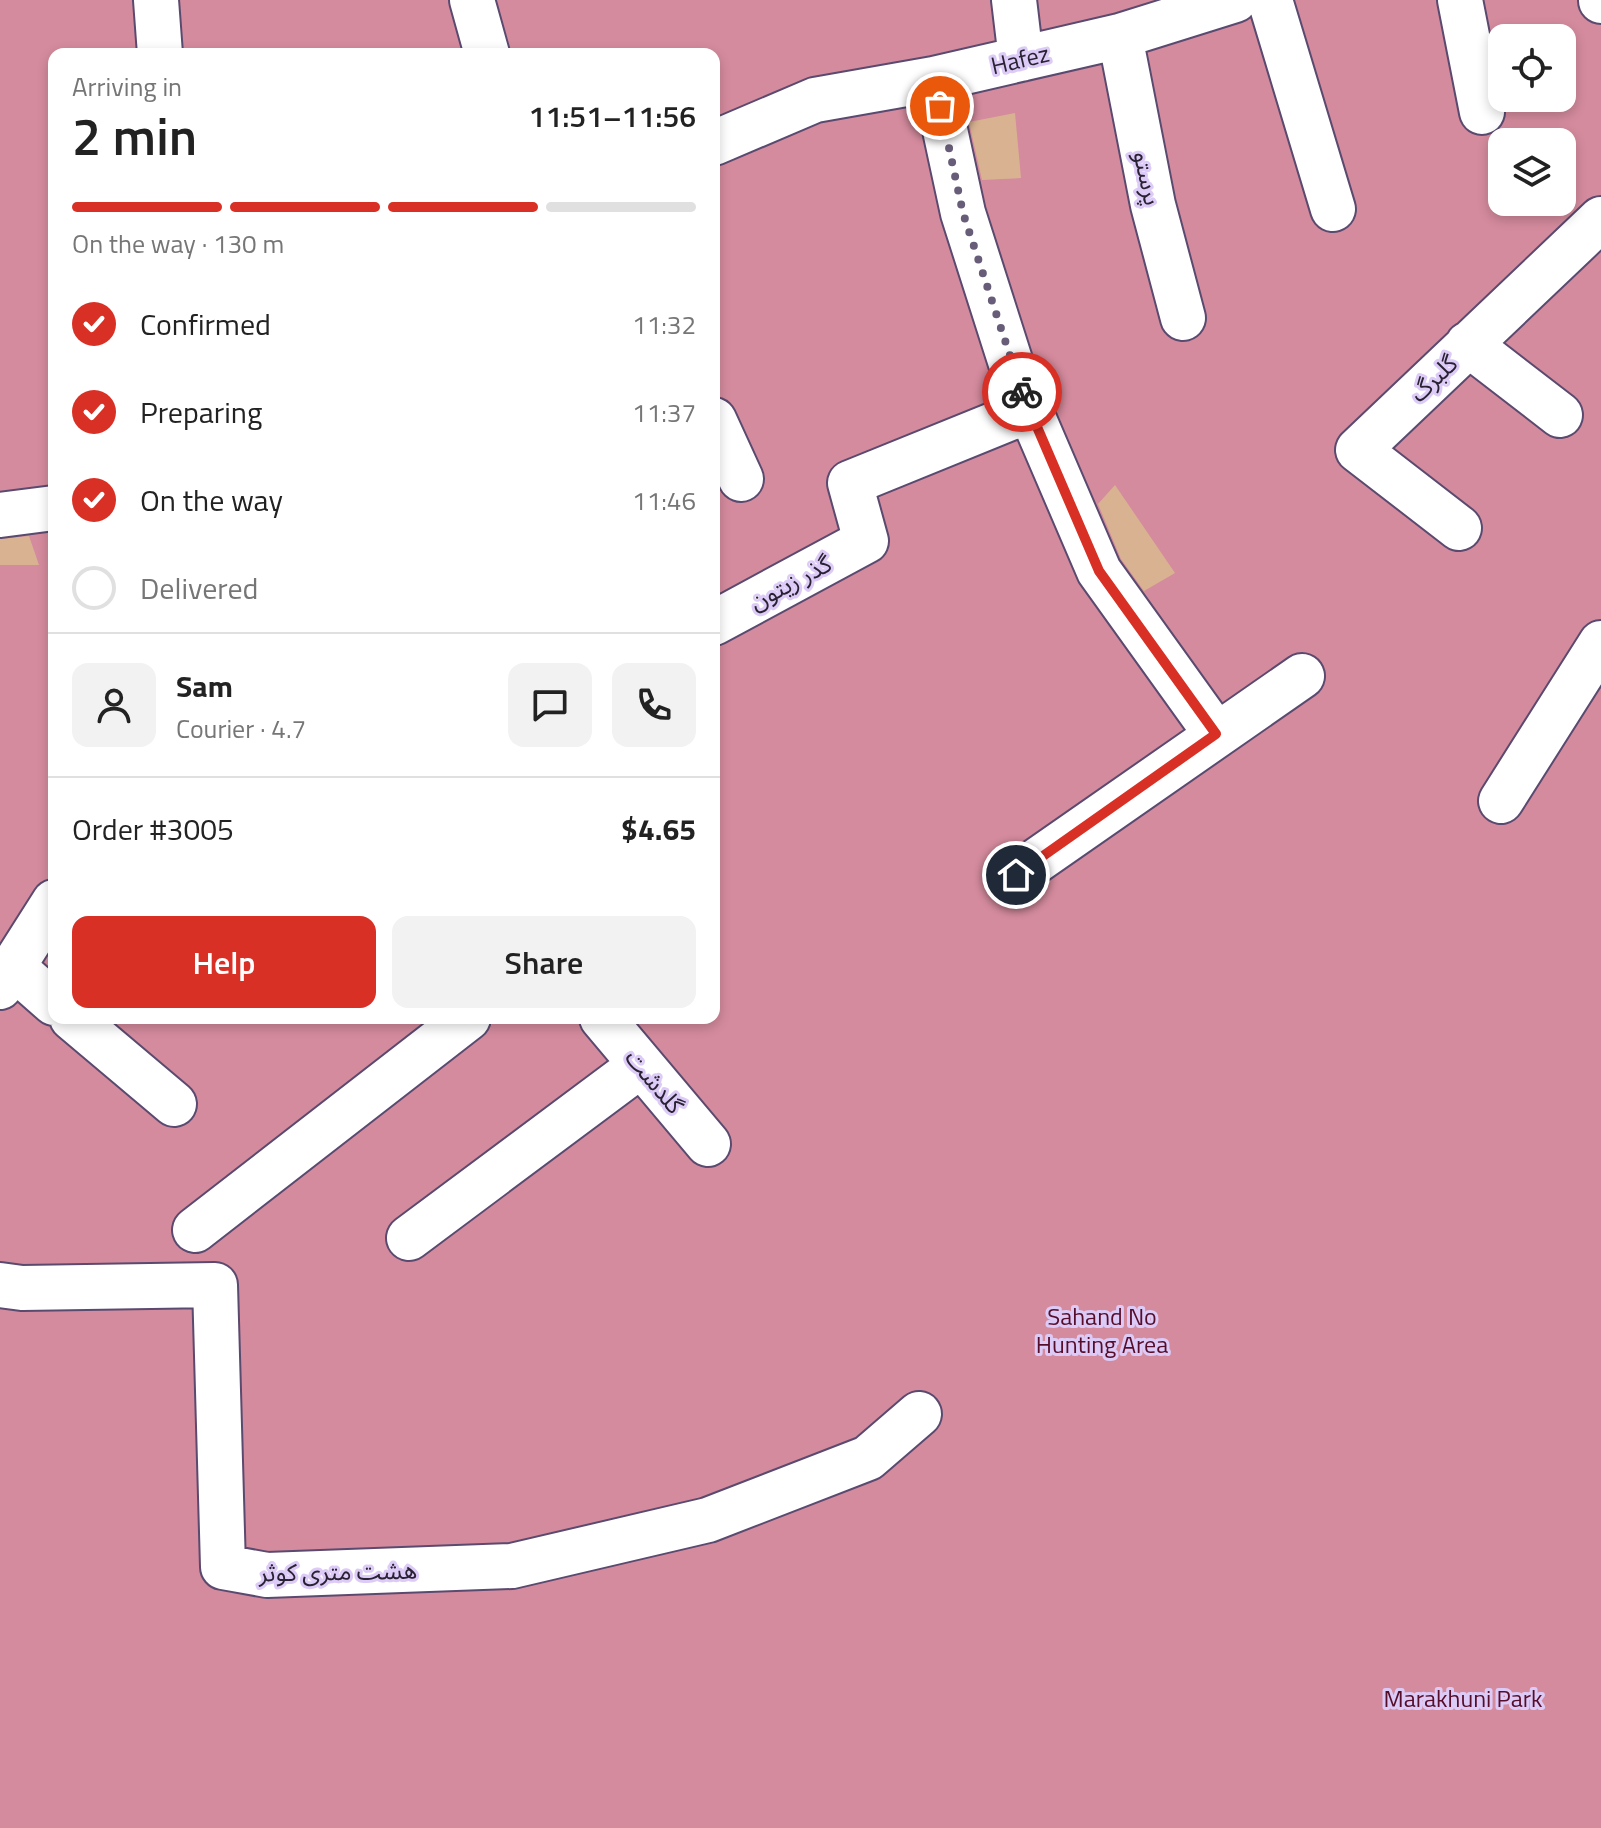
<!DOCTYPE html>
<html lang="en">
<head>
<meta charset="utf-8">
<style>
  :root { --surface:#fff; --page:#f2f2f2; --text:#222; --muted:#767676; --line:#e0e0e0; --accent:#d93025 }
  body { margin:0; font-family:"Titillium Web","Noto Sans Arabic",sans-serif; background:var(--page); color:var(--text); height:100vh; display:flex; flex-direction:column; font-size:30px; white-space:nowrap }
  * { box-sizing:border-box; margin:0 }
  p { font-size:26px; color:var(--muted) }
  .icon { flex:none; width:44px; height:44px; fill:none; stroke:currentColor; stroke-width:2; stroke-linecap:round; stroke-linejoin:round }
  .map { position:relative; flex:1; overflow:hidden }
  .drawer { position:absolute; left:48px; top:48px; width:672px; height:976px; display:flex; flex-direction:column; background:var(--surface); border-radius:16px; box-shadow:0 4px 12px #0003 }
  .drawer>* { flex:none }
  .controls { position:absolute; left:1488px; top:24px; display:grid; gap:16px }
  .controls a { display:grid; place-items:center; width:88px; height:88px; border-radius:16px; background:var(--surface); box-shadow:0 4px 12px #0003; font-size:40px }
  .pin { position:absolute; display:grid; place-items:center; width:68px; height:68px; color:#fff; margin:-34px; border:4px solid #fff; border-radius:50%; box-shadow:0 2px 8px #0007 }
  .courier { position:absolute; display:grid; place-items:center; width:80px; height:80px; margin:-40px; border:6px solid #d93025; border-radius:50%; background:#fff; color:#222; box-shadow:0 2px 10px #0007 }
  .headline em { font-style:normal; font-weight:600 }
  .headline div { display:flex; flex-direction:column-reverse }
  .headline { display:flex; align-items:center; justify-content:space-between; height:136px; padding:0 24px }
  h1 { font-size:52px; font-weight:600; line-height:60px }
  .bar { display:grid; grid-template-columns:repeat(4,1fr); gap:12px 8px; align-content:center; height:96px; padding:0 24px }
  .bar i { height:10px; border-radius:6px; background:var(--line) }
  .bar .active { background:var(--accent) }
  .bar p { grid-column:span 4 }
  .line { display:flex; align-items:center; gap:20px; padding:0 24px; border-top:2px solid var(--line) }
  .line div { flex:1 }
  .round { display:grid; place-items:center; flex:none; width:84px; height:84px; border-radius:16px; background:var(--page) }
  ol { padding:0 24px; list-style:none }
  li { display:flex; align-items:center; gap:24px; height:88px }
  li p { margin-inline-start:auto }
  li .icon { padding:8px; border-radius:50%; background:var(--accent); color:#fff; stroke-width:4 }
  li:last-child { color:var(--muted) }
  li i { width:44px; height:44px; border:4px solid var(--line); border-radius:50% }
  .primary-button { display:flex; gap:16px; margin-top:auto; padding:16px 24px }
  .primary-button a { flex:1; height:92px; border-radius:16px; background:var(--accent); color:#fff; font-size:32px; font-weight:600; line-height:92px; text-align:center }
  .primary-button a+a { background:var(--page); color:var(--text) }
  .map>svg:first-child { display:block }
  .green { fill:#d48b9d; fill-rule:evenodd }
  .building { fill:#d9b391 }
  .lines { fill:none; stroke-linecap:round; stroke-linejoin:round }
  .minor-casing { stroke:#5a4a70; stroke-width:48 }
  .minor { stroke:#fff; stroke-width:44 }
  .done { stroke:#685d78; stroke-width:8; stroke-dasharray:0 14.4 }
  .route { stroke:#d93025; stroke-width:10 }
  .labels { text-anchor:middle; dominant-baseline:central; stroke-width:6; stroke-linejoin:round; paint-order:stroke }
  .street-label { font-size:24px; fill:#292233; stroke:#ddcbf7 }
  .park-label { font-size:24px; fill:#560d29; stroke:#ddcbf7 }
</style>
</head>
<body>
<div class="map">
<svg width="1601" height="1828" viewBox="0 0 1601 1828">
  <rect width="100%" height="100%" fill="#ddcbf7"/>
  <!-- green -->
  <path class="green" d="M0 0H1601V1828H0ZM1502 38H1562V98H1502ZM54 54H714V1018H54ZM1502 142H1562V202H1502Z"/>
  <!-- building -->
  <path class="building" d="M1015 113 1021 178 982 180 969 122Z
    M1115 485 1175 573 1144 591 1121 559 1098 504Z
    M29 536 39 565H0V539Z"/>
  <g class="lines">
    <!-- minor casing -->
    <g class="minor-casing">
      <path id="minor" d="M156 0 160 54
        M472 0 487 54
        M1014 0 1021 59
        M1270 0 1333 209
        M1460 0 1482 112
        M1601 0V1
        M1120 36 1153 205 1183 318
        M934 79 963 213 1014 373 1099 571 1216 734
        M714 143 815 100 934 79 1120 36 1235 0
        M1468 344 1560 415
        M714 420 741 479
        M0 515 54 508
        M1459 528 1358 450 1601 219
        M714 623 866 541 850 483 1030 410
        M1501 801 1601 643
        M1016 875 1302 676
        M13 967 54 1003
        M0 987 54 902
        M72 1018 174 1104
        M602 1018 708 1144
        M195 1230 468 1018
        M409 1238 641 1065
        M0 1285 22 1288 215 1285 223 1567 267 1575 512 1566 708 1520 868 1458 919 1414"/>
    </g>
    <!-- minor -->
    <use href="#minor" class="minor"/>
  </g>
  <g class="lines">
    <!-- done -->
    <path class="done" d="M940 106 963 213 1022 392"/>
    <!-- route -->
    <path class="route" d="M1016 875 1216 734 1099 571 1022 392"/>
  </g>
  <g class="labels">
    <!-- street labels -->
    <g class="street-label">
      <text transform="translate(1020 59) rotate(-13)">Hafez</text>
      <text transform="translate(1148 178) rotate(78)">پرستو</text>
      <text transform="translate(1433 378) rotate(-44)">گلبرگ</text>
      <text transform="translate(790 582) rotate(-28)">گذر زیتون</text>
      <text transform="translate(655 1081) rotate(50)">گلدشت</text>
      <text transform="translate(338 1571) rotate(-1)">هشت متری کوثر</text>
    </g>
    <!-- park labels -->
    <g class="park-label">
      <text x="1102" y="1316">Sahand No<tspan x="1102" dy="28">Hunting Area</tspan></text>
      <text x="1463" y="1698">Marakhuni Park</text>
    </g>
  </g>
</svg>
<div class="controls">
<a><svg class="icon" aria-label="locate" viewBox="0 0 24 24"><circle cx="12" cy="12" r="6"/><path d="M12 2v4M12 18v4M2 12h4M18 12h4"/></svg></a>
<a><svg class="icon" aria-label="layers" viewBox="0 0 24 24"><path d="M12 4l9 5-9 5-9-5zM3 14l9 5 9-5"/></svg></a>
</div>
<div class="pin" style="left:940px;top:106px;background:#ea580c"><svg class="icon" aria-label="bag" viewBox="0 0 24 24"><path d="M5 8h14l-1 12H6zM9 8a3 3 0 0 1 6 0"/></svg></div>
<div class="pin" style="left:1016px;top:875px;background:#1f2937"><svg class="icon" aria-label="home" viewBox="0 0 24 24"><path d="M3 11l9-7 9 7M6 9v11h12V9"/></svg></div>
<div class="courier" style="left:1022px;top:392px"><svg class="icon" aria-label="bike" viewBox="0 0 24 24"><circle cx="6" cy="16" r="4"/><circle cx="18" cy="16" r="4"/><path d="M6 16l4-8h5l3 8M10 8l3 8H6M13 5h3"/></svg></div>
<section class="drawer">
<div class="headline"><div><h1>2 min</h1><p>Arriving in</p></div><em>11:51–11:56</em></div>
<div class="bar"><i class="active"></i><i class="active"></i><i class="active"></i><i></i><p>On the way · 130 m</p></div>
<ol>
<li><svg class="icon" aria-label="check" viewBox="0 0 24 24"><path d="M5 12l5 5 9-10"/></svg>Confirmed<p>11:32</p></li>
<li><svg class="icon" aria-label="check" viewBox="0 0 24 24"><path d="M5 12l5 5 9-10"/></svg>Preparing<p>11:37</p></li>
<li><svg class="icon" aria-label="check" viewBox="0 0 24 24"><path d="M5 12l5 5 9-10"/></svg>On the way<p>11:46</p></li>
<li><i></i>Delivered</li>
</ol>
<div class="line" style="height:144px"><a class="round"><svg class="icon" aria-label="person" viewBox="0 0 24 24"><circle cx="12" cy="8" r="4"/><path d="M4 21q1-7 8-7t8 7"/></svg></a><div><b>Sam</b><p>Courier · 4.7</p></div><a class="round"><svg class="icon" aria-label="chat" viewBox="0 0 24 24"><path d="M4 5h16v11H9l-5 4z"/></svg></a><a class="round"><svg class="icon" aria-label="phone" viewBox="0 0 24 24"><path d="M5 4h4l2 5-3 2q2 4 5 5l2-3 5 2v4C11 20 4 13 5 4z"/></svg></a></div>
<div class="line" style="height:104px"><div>Order #3005</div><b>$4.65</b></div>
<div class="primary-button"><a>Help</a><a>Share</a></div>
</section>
</div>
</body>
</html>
